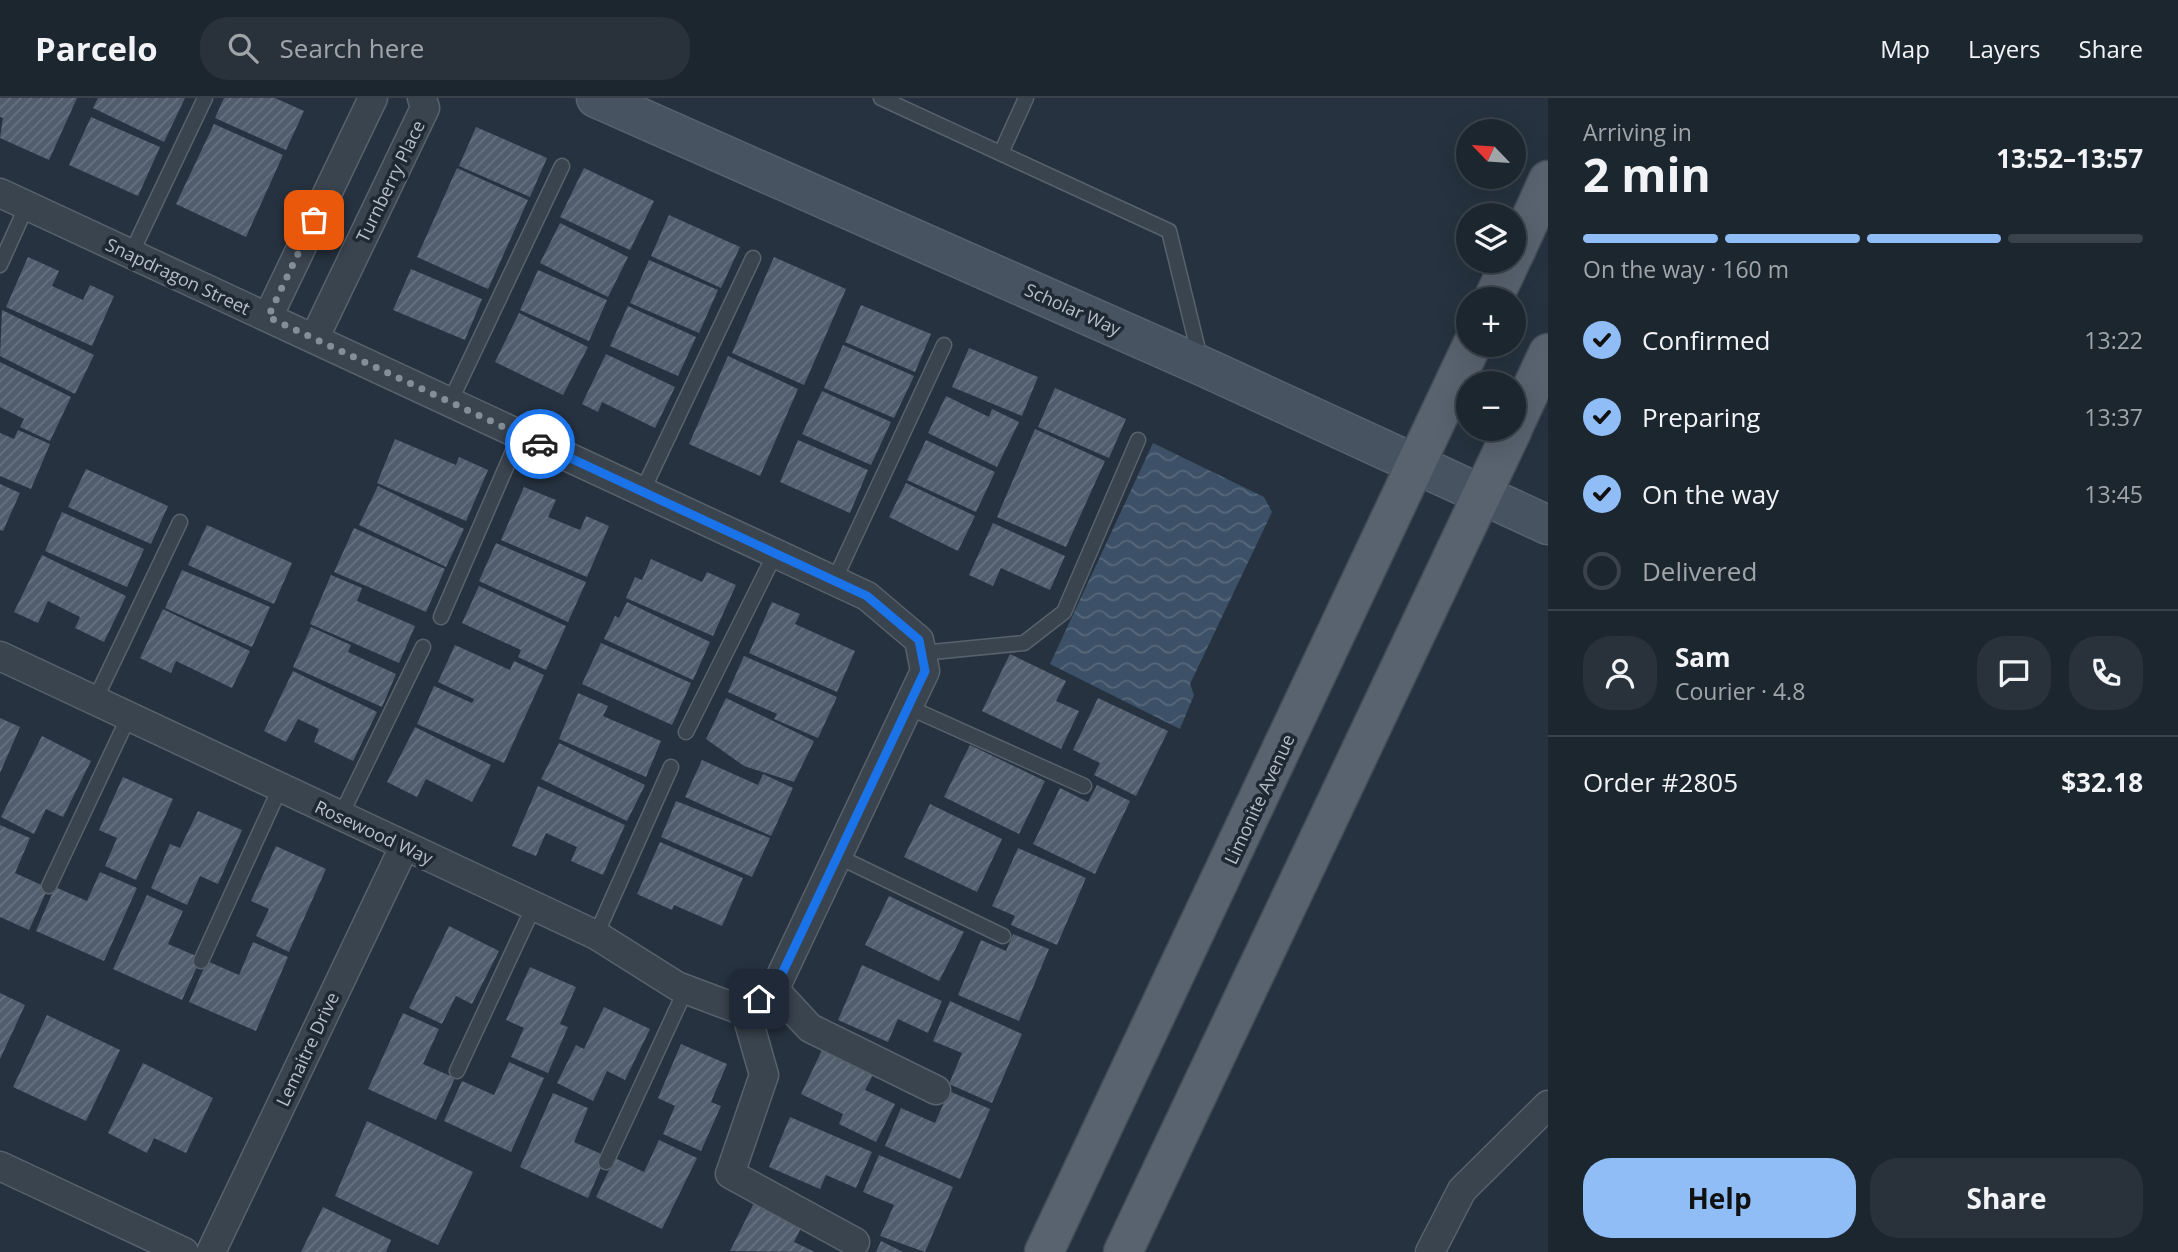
<!DOCTYPE html>
<html lang="en">
<head>
<meta charset="utf-8">
<style>
  :root { --surface:#1c262f; --page:#29323b; --text:#f1f3f6; --muted:#a0a5aa; --line:#3a434b; --accent:#90bdf5 }
  body { margin:0; font-family:"Open Sans",sans-serif; background:var(--page); color:var(--text); height:100vh; display:flex; flex-direction:column; font-size:26px; white-space:nowrap }
  * { box-sizing:border-box; margin:0 }
  p { font-size:23px; color:var(--muted) }
  .icon { flex:none; width:38px; height:38px; fill:none; stroke:currentColor; stroke-width:2; stroke-linecap:round; stroke-linejoin:round }
  .map { position:relative; flex:1; overflow:hidden }
  .side { display:flex; flex-direction:column; background:var(--surface); width:630px }
  .side>* { flex:none }
  .needle { width:46px; rotate:295deg }
  .fabs { position:absolute; left:1456px; top:21px; display:grid; gap:14px }
  .fabs a { display:grid; place-items:center; width:70px; height:70px; border-radius:50%; background:var(--surface); box-shadow:0 7px 28px #0002,0 0 0 2px var(--line); font-size:35px }
  .pin { position:absolute; display:grid; place-items:center; width:60px; height:60px; color:#fff; margin:-30px; border-radius:14px; box-shadow:0 4px 10px #0006 }
  .courier { position:absolute; display:grid; place-items:center; width:70px; height:70px; margin:-35px; border:5px solid #1a73e8; border-radius:50%; background:#fff; color:#222; box-shadow:0 2px 9px #0007 }
  .headline em { font-style:normal; font-weight:700 }
  .headline div { display:flex; flex-direction:column-reverse }
  .headline { display:flex; align-items:center; justify-content:space-between; height:119px; padding:0 35px }
  h1 { font-size:46px; font-weight:700; line-height:52px }
  .bar { display:grid; grid-template-columns:repeat(4,1fr); gap:10px 7px; align-content:center; height:84px; padding:0 35px }
  .bar i { height:9px; border-radius:5px; background:var(--line) }
  .bar .current { background:var(--accent) }
  .bar p { grid-column:span 4 }
  .line { display:flex; align-items:center; gap:18px; padding:0 35px; border-top:2px solid var(--line) }
  .line div { flex:1 }
  .round { display:grid; place-items:center; flex:none; width:74px; height:74px; border-radius:28px; background:var(--page) }
  ol { padding:0 35px; list-style:none }
  li { display:flex; align-items:center; gap:21px; height:77px }
  li p { margin-inline-start:auto }
  li .icon { padding:7px; border-radius:50%; background:var(--accent); color:#111; stroke-width:4 }
  li:last-child { color:var(--muted) }
  li i { width:38px; height:38px; border:4px solid var(--line); border-radius:50% }
  .primary-button { display:flex; gap:14px; margin-top:auto; padding:14px 35px }
  .primary-button a { flex:1; height:80px; border-radius:28px; background:var(--accent); color:#111; font-size:28px; font-weight:700; line-height:80px; text-align:center }
  .primary-button a+a { background:var(--page); color:var(--text) }
  header { display:flex; align-items:center; gap:42px; box-sizing:border-box; height:98px; padding:0 35px; background:var(--surface); border-bottom:2px solid var(--line) }
  header strong { font-size:33px }
  nav { display:flex; gap:38px; margin-inline-start:auto; font-size:24px }
  .search { width:490px; height:63px; background:var(--page); display:flex; align-items:center; gap:18px; box-sizing:border-box; padding:0 24px; border-radius:28px; color:var(--muted); font-size:26px }
  main { display:flex; flex:1; min-height:0 }
  .map>svg:first-child { display:block }
  .water { fill:url(#water-waves) }
  .building { fill:url(#building-hatch) }
  .lines { fill:none; stroke-linecap:round; stroke-linejoin:round }
  .lane-casing { stroke:#58626d; stroke-width:17 }
  .street-casing { stroke:#58626d; stroke-width:31 }
  .secondary-casing { stroke:#58626d; stroke-width:41 }
  .primary-casing { stroke:#434d58; stroke-width:41 }
  .lane { stroke:#3a444f; stroke-width:14 }
  .street { stroke:#3a444f; stroke-width:28 }
  .secondary { stroke:#485362; stroke-width:38 }
  .primary { stroke:#58636f; stroke-width:38 }
  .done { stroke:#848e99; stroke-width:7; stroke-dasharray:0 12.6 }
  .route { stroke:#1a73e8; stroke-width:9 }
  .labels { text-anchor:middle; dominant-baseline:central; stroke-width:7; stroke-linejoin:round; paint-order:stroke }
  .street-label { font-size:18px; fill:#b6bfca; stroke:#1f2934 }
</style>
</head>
<body>
<header>
<strong>Parcelo</strong>
<div class="search"><svg class="icon" aria-label="search" viewBox="0 0 24 24"><circle cx="10" cy="10" r="6"/><path d="M15 15l6 6"/></svg>Search here</div>
<nav><a>Map</a><a>Layers</a><a>Share</a></nav>
</header>
<main>
<div class="map">
<svg width="1548" height="1154" viewBox="0 0 1548 1154">
  <defs>
    <pattern id="water-waves" width="16" height="10" patternUnits="userSpaceOnUse" patternTransform="scale(1.75)"><rect width="16" height="10" fill="#3c5167"/><path d="M0 5q4-4 8 0t8 0" fill="none" stroke="#56687b"/></pattern>
    <pattern id="building-hatch" width="6" height="6" patternUnits="userSpaceOnUse" patternTransform="scale(1.75)"><rect width="6" height="6" fill="#515d6d"/><path d="M-1 1l2-2M0 6l6-6M5 7l2-2" fill="none" stroke="#687280"/></pattern>
  </defs>
  <rect width="100%" height="100%" fill="#26323f"/>
  <!-- water -->
  <path class="water" d="M1153 345 1264 399 1272 414 1190 586 1194 597 1180 631 1050 566Z"/>
  <!-- building -->
  <path class="building" d="M0 0H77L49 62 0 40 3 20 0 19Z
    M98 0H185L164 44 93 10Z
    M224 0H275L304 13 286 52 215 20Z
    M91 19 160 49 138 98 69 67Z
    M214 26 283 57 246 139 176 106Z
    M476 29 547 60 530 99 459 68Z
    M457 70 528 102 488 191 417 159Z
    M584 70 654 103 630 152 560 119Z
    M669 117 740 149 721 190 651 158Z
    M560 125 628 159 608 199 540 165Z
    M28 159 59 173 52 188 83 202 90 187 114 198 92 248 6 209Z
    M774 159 846 191 804 287 732 255Z
    M649 162 718 192 699 235 630 205Z
    M411 171 482 201 465 242 393 212Z
    M538 172 607 202 589 243 520 212Z
    M861 207 931 236 915 274 845 244Z
    M628 208 696 239 678 278 610 248Z
    M2 212 94 257 75 296 0 258Z
    M519 215 588 249 563 297 495 264Z
    M843 247 914 278 894 320 824 290Z
    M969 250 1038 279 1022 318 952 289Z
    M606 256 675 289 655 330 602 304 598 314 582 306Z
    M728 258 798 291 760 378 689 346Z
    M0 264 71 299 50 343 20 329 24 321 0 309Z
    M1055 290 1126 321 1109 360 1038 329Z
    M822 293 891 324 871 367 802 336Z
    M946 298 989 319 992 311 1019 324 997 369 928 335Z
    M1035 331 1105 363 1066 449 997 419Z
    M18 332 50 346 31 391 0 378V335L14 341Z
    M395 341 456 367 459 359 488 372 466 423 377 385Z
    M798 342 868 372 850 415 780 384Z
    M926 342 995 374 976 414 907 382Z
    M86 371 168 408 151 446 68 409Z
    M906 385 975 418 958 453 889 419Z
    M0 386 20 395 3 433 0 432Z
    M378 388 464 431 446 469 359 427Z
    M524 389 556 402 548 419 580 432 586 418 609 428 587 479 501 442Z
    M62 414 144 451 127 489 45 453Z
    M993 425 1065 458 1050 492 1001 470 993 488 969 477Z
    M207 427 292 465 274 506 188 467Z
    M354 430 445 471 426 514 334 474Z
    M496 445 586 484 568 524 479 483Z
    M42 457 126 498 104 544 75 530 80 519 48 503 38 525 14 514Z
    M651 461 702 484 707 474 736 487 713 538 626 500 635 479 642 482Z
    M182 472 270 509 252 549 165 510Z
    M331 477 362 490 357 503 415 528 399 565 310 526Z
    M479 488 566 528 546 572 518 559 521 552 462 525Z
    M627 504 710 544 693 582 604 541 615 518 619 520Z
    M772 504 800 516 795 526 855 553 837 594 749 555Z
    M163 511 250 553 232 590 176 563 171 575 140 560Z
    M311 529 351 547 348 554 396 576 382 609 293 569Z
    M601 545 691 585 672 627 582 586Z
    M455 547 510 572 514 563 544 577 504 665 417 626 434 588 472 605 474 601 438 584Z
    M1010 556 1066 583 1056 603 1079 613 1061 651 982 613Z
    M744 558 837 599 818 640 774 621 777 616 728 594Z
    M293 573 377 614 353 663 314 644 319 631 298 621 286 644 264 633Z
    M578 595 608 608 603 618 661 643 646 679 559 641Z
    M726 600 814 643 794 684 744 668 706 641Z
    M1098 600 1168 633 1136 698 1094 677 1100 665 1073 652Z
    M0 620 20 629 0 675Z
    M415 629 491 667 472 704 426 681 417 699 387 684Z
    M42 638 91 663 63 719 46 711 34 736 1 719Z
    M559 645 645 687 627 723 541 681Z
    M970 647 1045 683 1019 736 944 699Z
    M702 662 758 687 763 676 793 690 771 738 685 699Z
    M123 679 173 701 136 782 105 768 117 740 99 732Z
    M1097 687 1130 703 1095 776 1033 746 1060 690 1088 704Z
    M538 688 625 727 603 777 571 763 577 749 546 735 536 758 512 748Z
    M676 703 770 740 752 779 661 739Z
    M930 706 1002 741 977 794 904 759Z
    M198 713 242 732 218 786 200 778 187 807 151 790 170 746 180 750Z
    M0 727 30 740 15 775 48 790 29 832 0 819Z
    M660 744 743 780 722 828 674 807 672 812 637 796Z
    M276 748 326 771 289 854 256 838 269 811 251 803Z
    M1018 750 1086 780 1057 847 1011 827 1015 818 992 808Z
    M100 774 137 790 104 863 36 833 55 789 87 803Z
    M147 797 183 813 168 846 201 860 182 902 113 871Z
    M889 798 964 834 939 883 865 847Z
    M449 828 499 853 472 906 456 898 442 926 409 910Z
    M1013 836 1049 851 1019 923 958 897 981 842 1006 853Z
    M253 844 288 859 256 933 189 904 207 863 239 877Z
    M862 867 942 903 928 935 898 921 888 944 838 922Z
    M530 869 576 889 560 926 568 929 548 975 511 959 524 930 506 922Z
    M0 895 25 907 0 961Z
    M950 903 1022 936 992 1005 949 986 962 955 933 943Z
    M604 909 650 931 625 982 607 973 593 1003 557 985 576 947 584 951Z
    M403 915 439 931 423 966 455 980 436 1022 368 991Z
    M47 917 120 952 86 1023 13 989Z
    M681 946 727 966 711 1004 721 1008 701 1053 663 1036 675 1008 658 1000Z
    M823 950 874 975 865 992 895 1006 876 1044 839 1026 843 1016 801 996Z
    M509 964 544 980 511 1054 444 1023 462 983 494 997Z
    M143 965 213 1000 186 1055 154 1040 147 1055 108 1035Z
    M949 993 990 1011 960 1081 885 1048 901 1010 935 1025Z
    M553 995 588 1010 574 1044 606 1058 588 1100 520 1069Z
    M790 1019 872 1054 856 1090 826 1077 820 1091 769 1069Z
    M367 1023 473 1074 438 1147 335 1098Z
    M659 1042 697 1060 662 1131 596 1099 615 1060 644 1074Z
    M879 1057 953 1089 925 1154 880 1138 894 1107 863 1094Z
    M755 1103 803 1126 794 1144 815 1154 730 1153Z
    M323 1109 391 1142 386 1154H301Z
    M881 1143 903 1154H876Z"/>
  <g class="lines">
    <!-- lane casing -->
    <g class="lane-casing">
      <path id="lane" d="M881 0 1169 133 1200 260
        M1001 55 1026 0
        M131 156 205 0
        M0 167 27 107
        M450 304 562 68
        M642 394 753 160
        M834 483 944 247
        M441 519 520 337
        M922 555 1024 545 1064 514 1138 342
        M95 602 180 424
        M908 609 1084 688
        M686 634 775 456
        M340 719 423 549
        M837 758 1003 838
        M49 788 129 618
        M596 837 671 669
        M201 863 280 690
        M457 973 534 808
        M606 1064 686 891"/>
    </g>
    <!-- street casing -->
    <g class="street-casing">
      <path id="street" d="M0 95 867 498 919 542 925 573 779 882 746 914
        M268 219 373 0
        M314 241 425 10 422 0
        M0 558 596 837 677 888 746 914
        M772 889 810 930 936 992
        M746 914 764 977 730 1076 855 1144
        M0 1068 184 1154
        M211 1154 404 749
        M1430 1154 1462 1092 1548 1007"/>
    </g>
    <!-- secondary casing -->
    <g class="secondary-casing">
      <path id="secondary" d="M596 0 1202 268 1548 427"/>
    </g>
    <!-- primary casing -->
    <g class="primary-casing">
      <path id="primary" d="M1514 157 1548 82
        M1493 201 1511 163
        M1514 328 1548 255
        M1044 1154 1472 247
        M1123 1154 1513 331"/>
    </g>
    <!-- lane -->
    <use href="#lane" class="lane"/>
    <!-- street -->
    <use href="#street" class="street"/>
    <!-- secondary -->
    <use href="#secondary" class="secondary"/>
    <!-- primary -->
    <use href="#primary" class="primary"/>
  </g>
  <g class="lines">
    <!-- done -->
    <path class="done" d="M314 122 268 219 540 346"/>
    <!-- route -->
    <path class="route" d="M540 346 867 498 919 542 925 573 779 882 759 901"/>
  </g>
  <g class="labels">
    <!-- street labels -->
    <g class="street-label">
      <text transform="translate(390 83) rotate(-64)">Turnberry Place</text>
      <text transform="translate(178 178) rotate(25)">Snapdragon Street</text>
      <text transform="translate(1073 211) rotate(24)">Scholar Way</text>
      <text transform="translate(1259 701) rotate(-65)">Limonite Avenue</text>
      <text transform="translate(374 734) rotate(25)">Rosewood Way</text>
      <text transform="translate(307 951) rotate(-65)">Lemaitre Drive</text>
    </g>
  </g>
</svg>
<div class="fabs">
<a><svg class="needle" viewBox="-14 -14 28 28"><path d="M0-13l5 13h-10z" fill="#e53935"/><path d="M0 13l5-13h-10z" fill="#a0a5aa"/></svg></a>
<a><svg class="icon" aria-label="layers" viewBox="0 0 24 24"><path d="M12 4l9 5-9 5-9-5zM3 14l9 5 9-5"/></svg></a>
<a>+</a>
<a>−</a>
</div>
<div class="pin" style="left:314px;top:122px;background:#ea580c"><svg class="icon" aria-label="bag" viewBox="0 0 24 24"><path d="M5 8h14l-1 12H6zM9 8a3 3 0 0 1 6 0"/></svg></div>
<div class="pin" style="left:759px;top:901px;background:#1f2937"><svg class="icon" aria-label="home" viewBox="0 0 24 24"><path d="M3 11l9-7 9 7M6 9v11h12V9"/></svg></div>
<div class="courier" style="left:540px;top:346px"><svg class="icon" aria-label="car" viewBox="0 0 24 24"><path d="M5 17H2v-5l4-1 3-4h7l3 4 3 1v5h-3M9 17h6M6 11h13"/><circle cx="7" cy="17" r="2"/><circle cx="17" cy="17" r="2"/></svg></div>
</div>
<section class="side">
<div class="headline"><div><h1>2 min</h1><p>Arriving in</p></div><em>13:52–13:57</em></div>
<div class="bar"><i class="current"></i><i class="current"></i><i class="current"></i><i></i><p>On the way · 160 m</p></div>
<ol>
<li><svg class="icon" aria-label="check" viewBox="0 0 24 24"><path d="M5 12l5 5 9-10"/></svg>Confirmed<p>13:22</p></li>
<li><svg class="icon" aria-label="check" viewBox="0 0 24 24"><path d="M5 12l5 5 9-10"/></svg>Preparing<p>13:37</p></li>
<li><svg class="icon" aria-label="check" viewBox="0 0 24 24"><path d="M5 12l5 5 9-10"/></svg>On the way<p>13:45</p></li>
<li><i></i>Delivered</li>
</ol>
<div class="line" style="height:126px"><a class="round"><svg class="icon" aria-label="person" viewBox="0 0 24 24"><circle cx="12" cy="8" r="4"/><path d="M4 21q1-7 8-7t8 7"/></svg></a><div><b>Sam</b><p>Courier · 4.8</p></div><a class="round"><svg class="icon" aria-label="chat" viewBox="0 0 24 24"><path d="M4 5h16v11H9l-5 4z"/></svg></a><a class="round"><svg class="icon" aria-label="phone" viewBox="0 0 24 24"><path d="M5 4h4l2 5-3 2q2 4 5 5l2-3 5 2v4C11 20 4 13 5 4z"/></svg></a></div>
<div class="line" style="height:91px"><div>Order #2805</div><b>$32.18</b></div>
<div class="primary-button"><a>Help</a><a>Share</a></div>
</section>
</main>
</body>
</html>
